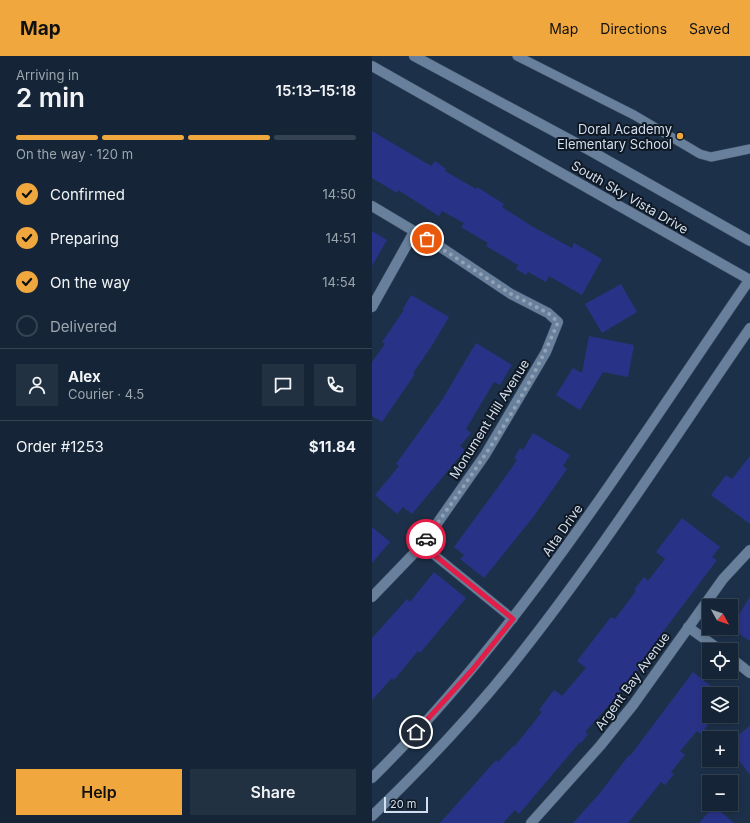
<!DOCTYPE html>
<html lang="en">
<head>
<meta charset="utf-8">
<style>
  :root { --surface:#152537; --page:#223142; --text:#f1f3f6; --muted:#9da5ad; --line:#344252; --accent:#efa73e }
  body { margin:0; font-family:Inter,sans-serif; background:var(--page); color:var(--text); height:100vh; display:flex; flex-direction:column; font-size:15px; white-space:nowrap }
  * { box-sizing:border-box; margin:0 }
  p { font-size:13px; color:var(--muted) }
  .icon { flex:none; width:22px; height:22px; fill:none; stroke:currentColor; stroke-width:2; stroke-linecap:round; stroke-linejoin:round }
  .map { position:relative; flex:1; overflow:hidden }
  .side { display:flex; flex-direction:column; background:var(--surface); width:372px }
  .side>* { flex:none }
  .needle { width:26px; rotate:130deg }
  .tools { position:absolute; left:330px; top:543px; display:grid; gap:8px }
  .tools a { display:grid; place-items:center; width:36px; height:36px; border-radius:0px; background:var(--surface); box-shadow:0 2px 6px #0003,0 0 0 1px var(--line); font-size:20px }
  .scale { position:absolute; left:12px; bottom:10px; width:44px; box-sizing:border-box; padding-left:4px; border:2px solid #d2dfef; border-top:0; font-size:11px; line-height:14px; white-space:nowrap; color:#d2dfef; -webkit-text-stroke:3px #0f1823; paint-order:stroke }
  .pin { position:absolute; display:grid; place-items:center; width:34px; height:34px; color:#fff; margin:-17px; border:2px solid #fff; border-radius:50%; box-shadow:0 1px 4px #0007 }
  .courier { position:absolute; display:grid; place-items:center; width:40px; height:40px; margin:-20px; border:3px solid #e11d48; border-radius:50%; background:#fff; color:#222; box-shadow:0 1px 5px #0007 }
  .head em { font-style:normal; font-weight:600 }
  .head div { display:flex; flex-direction:column-reverse }
  .head { display:flex; align-items:center; justify-content:space-between; height:68px; padding:0 16px }
  h1 { font-size:26px; font-weight:600; line-height:30px }
  .bar { display:grid; grid-template-columns:repeat(4,1fr); gap:6px 4px; align-content:center; height:48px; padding:0 16px }
  .bar i { height:5px; border-radius:3px; background:var(--line) }
  .bar .on { background:var(--accent) }
  .bar p { grid-column:span 4 }
  .line { display:flex; align-items:center; gap:10px; padding:0 16px; border-top:1px solid var(--line) }
  .line div { flex:1 }
  .round { display:grid; place-items:center; flex:none; width:42px; height:42px; border-radius:0px; background:var(--page) }
  ol { padding:0 16px; list-style:none }
  li { display:flex; align-items:center; gap:12px; height:44px }
  li p { margin-inline-start:auto }
  li .icon { padding:4px; border-radius:50%; background:var(--accent); color:#111; stroke-width:4 }
  li:last-child { color:var(--muted) }
  li i { width:22px; height:22px; border:2px solid var(--line); border-radius:50% }
  .cta { display:flex; gap:8px; margin-top:auto; padding:8px 16px }
  .cta a { flex:1; height:46px; border-radius:0px; background:var(--accent); color:#111; font-size:16px; font-weight:600; line-height:46px; text-align:center }
  .cta a+a { background:var(--page); color:var(--text) }
  header { display:flex; align-items:center; gap:24px; box-sizing:border-box; height:56px; padding:0 20px; background:var(--accent); color:#111 }
  header strong { font-size:19px }
  nav { display:flex; gap:22px; margin-inline-start:auto; font-size:14px }
  main { display:flex; flex:1; min-height:0 }
  .map>svg:first-child { display:block }
  .building { fill:#283387 }
  .lines { fill:none; stroke-linecap:round; stroke-linejoin:round }
  .lane-casing { stroke:#3a4c60; stroke-width:10 }
  .street-casing { stroke:#3a4c60; stroke-width:11 }
  .secondary-casing { stroke:#3a4c60; stroke-width:11 }
  .lane { stroke:#68809b; stroke-width:9 }
  .street { stroke:#68809b; stroke-width:10 }
  .secondary { stroke:#68809b; stroke-width:10 }
  .done { stroke:#92a2b5; stroke-width:4; stroke-dasharray:0 7.2 }
  .route { stroke:#e11d48; stroke-width:5 }
  .poi-dot { fill:#efa73e; stroke:#0f1823; stroke-width:1.5 }
  .labels { text-anchor:middle; dominant-baseline:central; stroke-width:4; stroke-linejoin:round; paint-order:stroke }
  .poi-label { font-size:13px; fill:#d2dfef; stroke:#0f1823; text-anchor:end }
  .street-label { font-size:13px; fill:#d2dfef; stroke:#0f1823 }
</style>
</head>
<body>
<header>
<strong>Map</strong>
<nav><a>Map</a><a>Directions</a><a>Saved</a></nav>
</header>
<main>
<section class="side">
<div class="head"><div><h1>2 min</h1><p>Arriving in</p></div><em>15:13–15:18</em></div>
<div class="bar"><i class="on"></i><i class="on"></i><i class="on"></i><i></i><p>On the way · 120 m</p></div>
<ol>
<li><svg class="icon" aria-label="check" viewBox="0 0 24 24"><path d="M5 12l5 5 9-10"/></svg>Confirmed<p>14:50</p></li>
<li><svg class="icon" aria-label="check" viewBox="0 0 24 24"><path d="M5 12l5 5 9-10"/></svg>Preparing<p>14:51</p></li>
<li><svg class="icon" aria-label="check" viewBox="0 0 24 24"><path d="M5 12l5 5 9-10"/></svg>On the way<p>14:54</p></li>
<li><i></i>Delivered</li>
</ol>
<div class="line" style="height:72px"><a class="round"><svg class="icon" aria-label="person" viewBox="0 0 24 24"><circle cx="12" cy="8" r="4"/><path d="M4 21q1-7 8-7t8 7"/></svg></a><div><b>Alex</b><p>Courier · 4.5</p></div><a class="round"><svg class="icon" aria-label="chat" viewBox="0 0 24 24"><path d="M4 5h16v11H9l-5 4z"/></svg></a><a class="round"><svg class="icon" aria-label="phone" viewBox="0 0 24 24"><path d="M5 4h4l2 5-3 2q2 4 5 5l2-3 5 2v4C11 20 4 13 5 4z"/></svg></a></div>
<div class="line" style="height:52px"><div>Order #1253</div><b>$11.84</b></div>
<div class="cta"><a>Help</a><a>Share</a></div>
</section>
<div class="map">
<svg width="378" height="767" viewBox="0 0 378 767">
  <rect width="100%" height="100%" fill="#1c3149"/>
  <!-- building -->
  <path class="building" d="M0 75 59 110 63 105 74 113 73 115 104 133 105 131 132 148 130 151 161 171 200 192 202 187 230 203 210 239 177 220 174 226 156 216 154 219 144 213 146 209 114 190 116 187 89 171 92 167 70 155 67 160 26 134 25 137 0 122Z
    M0 175 15 184 0 210Z
    M249 228 265 256 230 277 213 248Z
    M39 239 77 261 59 291 41 317 43 318 10 366 0 360V306L13 288 10 286 32 254 31 253Z
    M217 280 262 289 256 321 231 316 208 354 184 339 201 312 210 317Z
    M104 287 140 309 128 329 122 326 94 373 99 377 88 390 93 394 40 458 31 451 25 458 3 439 27 410 24 408 70 344Z
    M161 377 198 399 191 410 195 413 162 460 112 522 88 503 92 499 82 491 129 427 145 404 142 402 148 392 151 394Z
    M378 400V468L339 439 354 419 360 423Z
    M310 462 348 491 340 501 345 504 290 577 292 579 255 629 213 676 216 678 209 687 208 686 147 758 143 754 131 767H68L124 704 126 706 141 690 142 691 170 656 167 654 182 634 190 640 214 612 205 605 239 561 243 563 264 535 262 534 272 521 276 525 293 503 284 496Z
    M0 471 18 486 0 507Z
    M62 516 94 542 48 597 46 595 22 624 20 622 0 644V582L35 543 38 546Z
    M378 541V585L358 572Z
    M321 616 348 637 337 638V650L329 660H340L335 666 337 667 329 678 325 675 308 695 313 699 299 716 302 718 293 729 289 726 256 767H201L228 737 257 699 258 700Z
    M378 670V719L359 694V685Z
    M342 750 362 767H327Z"/>
  <g class="lines">
    <!-- lane casing -->
    <g class="lane-casing">
      <path id="lane" d="M145 0 262 59 328 98 339 101 378 93
        M50 489 141 563"/>
    </g>
    <!-- street casing -->
    <g class="street-casing">
      <path id="street" d="M0 150 67 190 139 238 176 257 186 266 174 296 113 399 50 489 0 541
        M0 251 42 176
        M316 571 348 594
        M359 602 378 617
        M159 767 228 690 261 649 351 523 378 494"/>
    </g>
    <!-- secondary casing -->
    <g class="secondary-casing">
      <path id="secondary" d="M42 0 217 94 378 185
        M0 10 378 224
        M0 722C150 574 259 395 378 223
        M0 760C52 710 102 657 147 600 230 495 302 382 378 272"/>
    </g>
    <!-- lane -->
    <use href="#lane" class="lane"/>
    <!-- street -->
    <use href="#street" class="street"/>
    <!-- secondary -->
    <use href="#secondary" class="secondary"/>
  </g>
  <g class="lines">
    <!-- done -->
    <path class="done" d="M54 483C103 415 154 344 186 266L176 257 139 238 55 183"/>
    <!-- route -->
    <path class="route" d="M44 676 101 613 141 563 50 489 54 483"/>
  </g>
  <!-- markers -->
  <circle class="poi-dot" cx="308" cy="80" r="4"/>
  <g class="labels">
    <!-- poi labels -->
    <g class="poi-label">
      <text x="300" y="73">Doral Academy<tspan x="300" dy="15">Elementary School</tspan></text>
    </g>
    <!-- street labels -->
    <g class="street-label">
      <text transform="translate(258 141) rotate(30)">South Sky Vista Drive</text>
      <text transform="translate(117 363) rotate(-58)">Monument Hill Avenue</text>
      <text transform="translate(190 474) rotate(-55)">Alta Drive</text>
      <text transform="translate(260 625) rotate(-54)">Argent Bay Avenue</text>
    </g>
  </g>
</svg>
<div class="tools">
<a><svg class="needle" viewBox="-14 -14 28 28"><path d="M0-13l5 13h-10z" fill="#e53935"/><path d="M0 13l5-13h-10z" fill="#9da5ad"/></svg></a>
<a><svg class="icon" aria-label="locate" viewBox="0 0 24 24"><circle cx="12" cy="12" r="6"/><path d="M12 2v4M12 18v4M2 12h4M18 12h4"/></svg></a>
<a><svg class="icon" aria-label="layers" viewBox="0 0 24 24"><path d="M12 4l9 5-9 5-9-5zM3 14l9 5 9-5"/></svg></a>
<a>+</a>
<a>−</a>
</div>
<div class="scale">20 m</div>
<div class="pin" style="left:55px;top:183px;background:#ea580c"><svg class="icon" aria-label="bag" viewBox="0 0 24 24"><path d="M5 8h14l-1 12H6zM9 8a3 3 0 0 1 6 0"/></svg></div>
<div class="pin" style="left:44px;top:676px;background:#1f2937"><svg class="icon" aria-label="home" viewBox="0 0 24 24"><path d="M3 11l9-7 9 7M6 9v11h12V9"/></svg></div>
<div class="courier" style="left:54px;top:483px"><svg class="icon" aria-label="car" viewBox="0 0 24 24"><path d="M5 17H2v-5l4-1 3-4h7l3 4 3 1v5h-3M9 17h6M6 11h13"/><circle cx="7" cy="17" r="2"/><circle cx="17" cy="17" r="2"/></svg></div>
</div>
</main>
</body>
</html>
